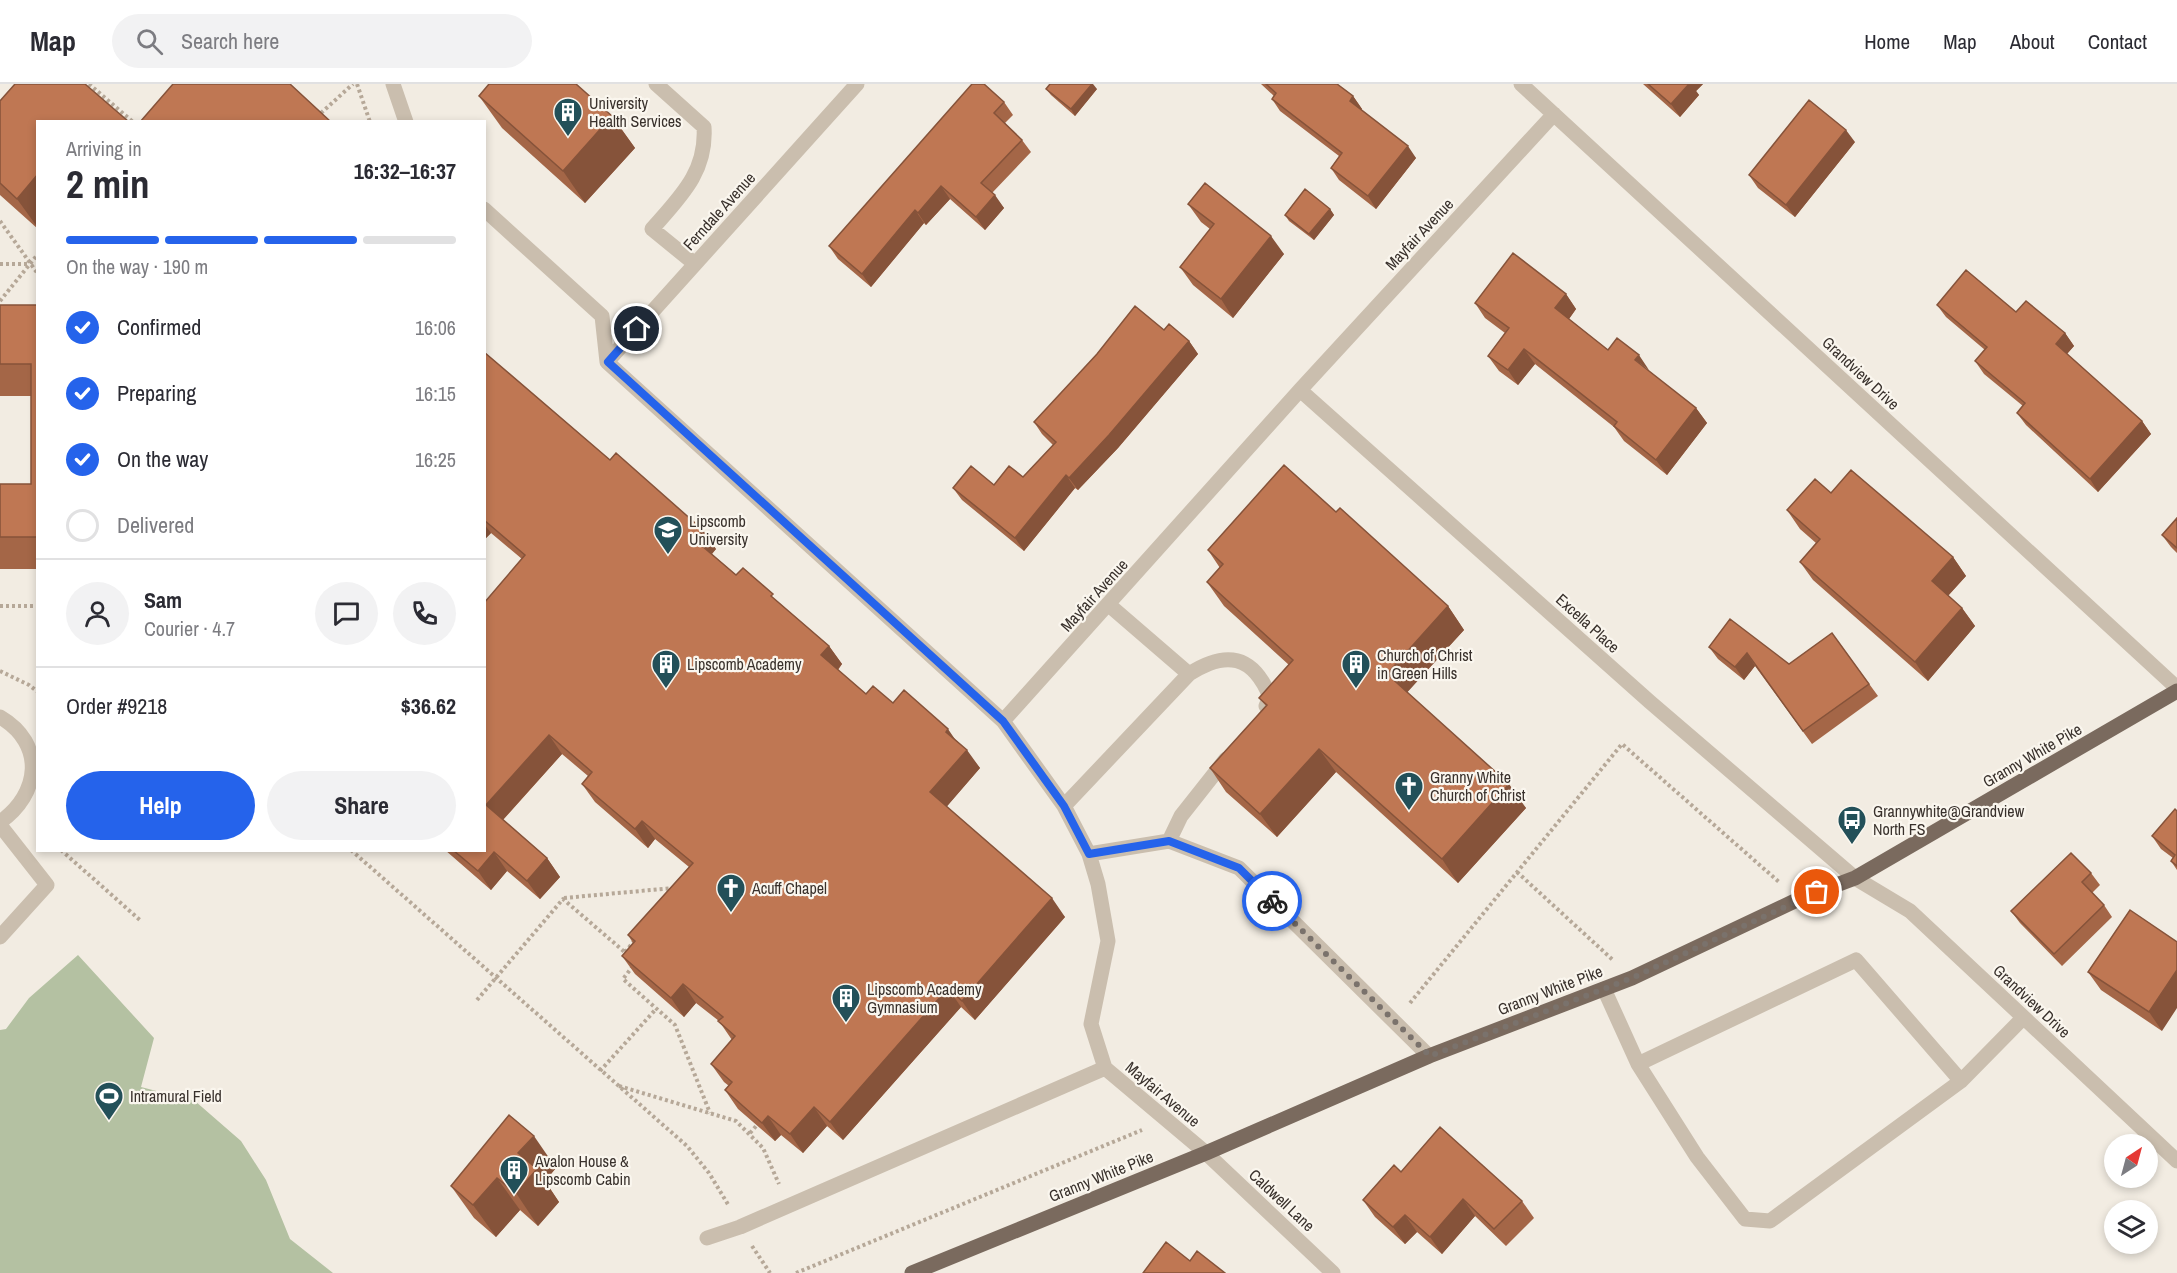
<!DOCTYPE html>
<html lang="en">
<head>
<meta charset="utf-8">
<style>
  :root { --surface:#fff; --page:#f2f2f3; --text:#2b2b33; --muted:#7c7c81; --line:#e1e1e2; --accent:#2563eb }
  body { margin:0; font-family:"Archivo Narrow",sans-serif; background:var(--page); color:var(--text); height:100vh; display:flex; flex-direction:column; font-size:22px; white-space:nowrap }
  * { box-sizing:border-box; margin:0 }
  p { font-size:20px; color:var(--muted) }
  .icon { flex:none; width:33px; height:33px; fill:none; stroke:currentColor; stroke-width:2; stroke-linecap:round; stroke-linejoin:round }
  .map { position:relative; flex:1; overflow:hidden }
  .side { position:absolute; left:36px; top:36px; width:450px; height:732px; display:flex; flex-direction:column; background:var(--surface); border-radius:0px; box-shadow:0 3px 9px #0003 }
  .side>* { flex:none }
  .needle { width:39px; rotate:36deg }
  .tools { position:absolute; left:2104px; top:1050px; display:grid; gap:12px }
  .tools a { display:grid; place-items:center; width:54px; height:54px; border-radius:50%; background:var(--surface); box-shadow:0 3px 9px #0003; font-size:30px }
  .pin { position:absolute; display:grid; place-items:center; width:51px; height:51px; color:#fff; margin:-26px; border:3px solid #fff; border-radius:50%; box-shadow:0 2px 6px #0007 }
  .courier { position:absolute; display:grid; place-items:center; width:60px; height:60px; margin:-30px; border:4px solid #2563eb; border-radius:50%; background:#fff; color:#222; box-shadow:0 2px 8px #0007 }
  .headline em { font-style:normal; font-weight:700 }
  .headline div { display:flex; flex-direction:column-reverse }
  .headline { display:flex; align-items:center; justify-content:space-between; height:102px; padding:0 30px }
  h1 { font-size:39px; font-weight:700; line-height:45px }
  .bar { display:grid; grid-template-columns:repeat(4,1fr); gap:9px 6px; align-content:center; height:72px; padding:0 30px }
  .bar i { height:8px; border-radius:4px; background:var(--line) }
  .bar .on { background:var(--accent) }
  .bar p { grid-column:span 4 }
  .line { display:flex; align-items:center; gap:15px; padding:0 30px; border-top:2px solid var(--line) }
  .line div { flex:1 }
  .round { display:grid; place-items:center; flex:none; width:63px; height:63px; border-radius:32px; background:var(--page) }
  ol { padding:0 30px; list-style:none }
  li { display:flex; align-items:center; gap:18px; height:66px }
  li p { margin-inline-start:auto }
  li .icon { padding:6px; border-radius:50%; background:var(--accent); color:#fff; stroke-width:4 }
  li:last-child { color:var(--muted) }
  li i { width:33px; height:33px; border:3px solid var(--line); border-radius:50% }
  .action { display:flex; gap:12px; margin-top:auto; padding:12px 30px }
  .action a { flex:1; height:69px; border-radius:36px; background:var(--accent); color:#fff; font-size:24px; font-weight:700; line-height:69px; text-align:center }
  .action a+a { background:var(--page); color:var(--text) }
  header { display:flex; align-items:center; gap:36px; box-sizing:border-box; height:84px; padding:0 30px; background:var(--surface); border-bottom:2px solid var(--line) }
  header strong { font-size:28px }
  nav { display:flex; gap:33px; margin-inline-start:auto; font-size:21px }
  .search { width:420px; height:54px; background:var(--page); display:flex; align-items:center; gap:15px; box-sizing:border-box; padding:0 21px; border-radius:33px; color:var(--muted); font-size:22px }
  .map>svg:first-child { display:block }
  .green { fill:#b4c1a2 }
  .lines { fill:none; stroke-linecap:round; stroke-linejoin:round }
  .path { stroke:#b6a898; stroke-width:4; stroke-dasharray:3 3; stroke-linecap:butt }
  .minor { stroke:#cabeae; stroke-width:15 }
  .major { stroke:#7a6a5e; stroke-width:15 }
  .wall { fill:#a46647 }
  .shaded-wall { fill:#86533a }
  .building { fill:#bf7753; stroke:#86533a; stroke-width:1.5 }
  .done { stroke:#7a726c; stroke-width:6; stroke-dasharray:0 10.8 }
  .route { stroke:#2563eb; stroke-width:8 }
  .labels { text-anchor:middle; dominant-baseline:central; stroke-width:4.5; stroke-linejoin:round; paint-order:stroke }
  .poi-label { font-size:16px; fill:#39312c; stroke:#faf6ee; text-anchor:start }
  .street-label { font-size:16px; fill:#39312c; stroke:#faf6ee }
</style>
</head>
<body>
<header>
<strong>Map</strong>
<div class="search"><svg class="icon" aria-label="search" viewBox="0 0 24 24"><circle cx="10" cy="10" r="6"/><path d="M15 15l6 6"/></svg>Search here</div>
<nav><a>Home</a><a>Map</a><a>About</a><a>Contact</a></nav>
</header>
<div class="map">
<svg width="2177" height="1189" viewBox="0 0 2177 1189">
  <rect width="100%" height="100%" fill="#f2ece2"/>
  <!-- green -->
  <path class="green" d="M78 871 154 954 141 1003 195 1017 241 1057 266 1096 290 1155 333 1189H0V946L6 945 29 914Z"/>
  <g class="lines">
    <!-- path -->
    <path class="path" d="M89 0 133 38
      M357 0 370 38
      M321 29 353 0
      M0 137 38 190
      M0 180H28
      M0 217 38 170
      M0 522H38
      M0 587 29 601 38 608
      M61 766 140 836
      M351 766 687 1062 709 1089 729 1122
      M1517 788 1614 877
      M564 814 673 804
      M625 868 636 855
      M633 882 623 895 675 941 710 1029
      M477 916 563 815 627 870
      M1410 919 1622 660 1779 798
      M600 987 656 925
      M619 1002 736 1037 763 1064 779 1100
      M750 1049 757 1041
      M752 1162 770 1189
      M796 1189 1142 1046"/>
    <!-- minor -->
    <path class="minor" d="M393 0 406 38
      M656 0 704 43C707 88 680 113 652 145L695 180
      M1521 0 2177 604
      M484 125 602 232 607 278 1003 637 1064 722 1089 770 1098 800 1108 857 1091 940 1105 984 1206 1069 1333 1189
      M607 278 857 0
      M1300 306 1650 618 1855 794 1910 827 2177 1077
      M1189 590C1226 566 1253 571 1270 613L1266 622
      M0 633C46 660 40 710 0 738
      M1003 637 1300 306 1554 30
      M1064 722 1189 590 1109 521
      M0 741 47 801 0 853
      M1169 757 1181 732 1226 675
      M1089 770 1169 757 1239 784 1429 972
      M1604 905 1638 980 1697 1073 1745 1135 1770 1137 1961 997
      M1638 980 1856 876 1961 997 2023 934
      M707 1154 740 1143 1105 984"/>
    <!-- major -->
    <path class="major" d="M912 1189 1206 1069 1429 972 1632 894 1799 815 1855 794 2177 607"/>
  </g>
  <!-- wall -->
  <path class="wall" d="M1261 0H1337L1353 12 1362 25 1361 26 1416 74 1376 125 1339 96 1331 84 1339 72 1280 27 1272 15 1274 12Z
    M1643 0H1703L1696 7 1699 11 1680 33Z
    M1046 5H1097L1075 32 1051 11Z
    M479 12 612 32 635 64 585 119 502 44Z
    M0 17 38 38V145L0 111Z
    M1004 18 1013 31 1005 39 1022 56 1031 68 992 109 1004 124 985 146 950 115 926 141 924 139 871 203 838 175 829 162Z
    M1855 58 1795 133 1758 104 1749 91Z
    M1188 120 1284 170 1233 234 1193 201 1180 183 1210 145 1201 138Z
    M1330 125 1334 131 1314 156 1289 137 1285 131Z
    M1566 210 1576 225 1569 235 1608 266 1649 287 1696 324 1707 339 1667 391 1624 357 1614 343 1535 280 1518 301 1499 287 1488 272 1505 249 1485 234 1475 219Z
    M0 221H38V485H0V400H31V312H0Z
    M1937 221 2016 228 2065 249 2074 262 2067 270 2142 337 2151 350 2098 408 2026 341 2017 329 2023 322 1984 290 1975 277 1985 266 1946 233Z
    M1164 246 1189 257 1198 270 1118 364 1078 406 1075 404 1024 467 962 416 953 404 994 401 1023 393 1053 361 1042 350 1034 338Z
    M484 268 610 376 716 465 712 470 736 491 778 518 829 562 842 580 838 586 866 610 893 619 957 657 980 684 946 723 1065 833 975 936 961 923 843 1056 827 1042 803 1069 781 1051 775 1057 738 1025 725 1006 729 1002 724 998 711 980 732 956 719 937 696 919 684 933 635 890 622 872 633 859 628 851 689 783 655 755 648 764 595 718 582 700 588 692 562 670 503 736 547 774 560 793 540 815 507 787 491 806 445 766H484L522 475 491 449 484 456Z
    M1831 409 1953 473 1966 492 1948 512 1962 524 1975 542 1928 597 1813 496 1800 478 1816 459 1800 445 1787 426Z
    M1336 428 1448 522 1464 546 1407 608 1526 724 1458 799 1336 688 1277 753 1226 708 1210 684 1266 622 1259 614 1289 581 1224 522 1207 498 1220 484 1208 466Z
    M2177 434V469L2171 463 2162 451Z
    M1832 549 1878 612 1812 660 1755 582 1744 596 1718 575 1709 563 1789 580Z
    M2177 727V786L2171 777 2173 774 2161 765 2152 752Z
    M2091 789 2100 801 2092 809 2104 821 2112 833 2062 882 2020 839 2011 827Z
    M2130 826 2162 947 2101 906 2088 888Z
    M556 1084 545 1097 559 1118 538 1142 520 1126 496 1153 474 1134 451 1102Z
    M1401 1088 1522 1117 1534 1134 1506 1162 1475 1132 1442 1170 1417 1148 1405 1160 1375 1133 1363 1116Z"/>
  <!-- shaded-wall -->
  <path class="shaded-wall" d="M1092 0H1093L1097 5 1075 32 1071 25Z
    M1689 0H1703L1696 7 1699 11 1680 33 1671 20Z
    M1353 12 1362 25 1358 29 1350 17Z
    M612 32 635 64 585 119 563 87Z
    M1846 46 1855 58 1795 133 1786 121Z
    M1408 62 1416 74 1376 125 1368 112Z
    M38 90V144L17 115Z
    M941 102 950 115 926 141 918 129Z
    M995 111 1004 124 985 146 976 133Z
    M1330 125 1334 131 1314 156 1309 150Z
    M915 126 924 139 871 203 862 190Z
    M1271 152 1284 170 1233 234 1221 215Z
    M1566 210 1576 225 1566 239 1555 224Z
    M2065 249 2074 262 2065 272 2056 260Z
    M1189 257 1198 270 1118 364 1078 406 1069 394Z
    M1524 265 1535 280 1518 301 1508 286Z
    M1639 271 1649 286 1635 276Z
    M1696 324 1707 339 1667 391 1656 376Z
    M2142 337 2151 350 2098 408 2090 395Z
    M1066 391 1075 404 1024 467 1015 454Z
    M484 440 491 449 484 456Z
    M703 446 716 465 708 474 695 456Z
    M1953 473 1966 492 1944 516 1932 497Z
    M1448 522 1464 546 1403 613 1387 590Z
    M1962 524 1975 542 1928 597 1915 578Z
    M829 562 842 580 834 590 821 571Z
    M1747 569 1755 582 1744 596 1735 583Z
    M948 645 961 664 946 648Z
    M549 651 562 670 499 740 486 721Z
    M1319 665 1336 688 1277 753 1260 730Z
    M967 666 980 684 943 727 930 708Z
    M1509 700 1526 724 1458 799 1442 775Z
    M642 737 655 755 648 764 635 745Z
    M494 768 507 787 491 806 478 787Z
    M547 774 560 793 540 815 527 797Z
    M1052 814 1065 833 975 936 962 917Z
    M2177 886V924L2162 947 2149 928Z
    M683 900 696 919 684 933 671 914Z
    M948 904 961 923 843 1056 830 1038Z
    M814 1023 827 1042 803 1069 790 1050Z
    M768 1032 781 1051 775 1057 762 1039Z
    M534 1052 556 1084 545 1097 559 1118 538 1142 516 1109 518 1069Z
    M497 1094 520 1126 496 1153 473 1121Z
    M1463 1115 1475 1132 1442 1170 1430 1153Z
    M1405 1131 1417 1148 1405 1160 1393 1143Z"/>
  <!-- building -->
  <path class="building" d="M15 0H85L129 38H38V90L17 115 0 99V17Z
    M173 0H290L331 38H140Z
    M489 0H576L612 32 563 87 479 12Z
    M972 0H984L1004 18 994 29 1022 56 981 99 995 111 976 133 941 102 918 129 915 126 862 190 829 162Z
    M1050 0H1092L1071 25 1046 5Z
    M1266 0H1337L1353 12 1350 17 1408 62 1368 112 1331 84 1342 69 1272 15 1276 9Z
    M1648 0H1689L1671 20Z
    M1809 16 1846 46 1786 121 1749 91Z
    M1205 99 1271 152 1221 215 1180 183 1214 140 1188 120Z
    M1305 105 1330 125 1309 150 1285 131Z
    M1513 169 1566 210 1555 224 1608 266 1617 254 1639 271 1635 276 1696 324 1656 376 1614 342 1617 338 1524 265 1508 286 1488 272 1509 244 1475 219Z
    M1966 186 2016 228 2026 217 2065 249 2056 260 2142 337 2090 395 2017 329 2025 319 1975 277 1987 263 1937 221Z
    M0 221H38V453H0V400H31V280H0Z
    M1135 222 1164 246 1169 240 1189 257 1109 351 1069 394 1066 391 1015 454 953 404 971 382 994 401 1009 382 1023 393 1056 358 1034 338 1097 270Z
    M484 268 610 376 616 369 703 446 695 456 736 491 743 484 773 510 771 512 829 562 821 571 866 610 873 602 893 619 904 606 948 645 946 648 967 666 930 708 1052 814 962 917 948 904 830 1038 814 1023 790 1050 768 1032 762 1039 725 1006 732 998 711 980 735 952 718 937 723 933 683 900 671 914 622 872 635 857 628 851 693 779 642 737 635 745 582 700 592 688 549 651 486 721 547 774 527 797 494 768 478 787 453 766H484V519L525 471 484 436Z
    M1284 381 1336 428 1340 424 1448 522 1387 590 1509 700 1442 775 1319 665 1260 730 1210 684 1267 621 1259 614 1293 576 1207 498 1223 480 1208 466Z
    M1851 386 1953 473 1932 497 1962 524 1915 578 1800 478 1820 455 1787 426 1815 395 1831 409Z
    M2177 434V464L2162 451Z
    M1730 535 1789 580 1832 549 1869 600 1803 647 1747 569 1735 583 1709 563Z
    M2175 725 2177 727V782L2171 777 2175 771 2152 752Z
    M2071 769 2091 789 2082 798 2104 821 2054 870 2011 827Z
    M2130 826 2177 858V886L2149 928 2088 888Z
    M509 1031 534 1052 518 1069 537 1085 516 1109 497 1094 473 1121 451 1102Z
    M1440 1043 1522 1117 1494 1145 1463 1115 1430 1153 1405 1131 1393 1143 1363 1116 1394 1081 1401 1088Z
    M1166 1158 1190 1177 1197 1167 1225 1189H1143Z"/>
  <g class="lines">
    <!-- done -->
    <path class="done" d="M1272 817 1430 972 1632 894 1817 808"/>
    <!-- route -->
    <path class="route" d="M637 245 608 278 1003 637 1064 722 1089 770 1169 757 1239 784 1272 817"/>
  </g>
  <!-- icons -->
  <defs>
    <g id="building-pin" transform="scale(1.5)"><path d="M0 17L-7.5 6A9.5 9.5 0 1 1 7.5 6Z" fill="#235059" stroke="#faf6ee"/><path d="M-4-6H4V6H1V3H-1V6H-4ZM-2.5-4.3h1.7v1.8h-1.7ZM.8-4.3h1.7v1.8H.8ZM-2.5-1h1.7V.8h-1.7ZM.8-1h1.7V.8H.8Z" fill="#fff"/></g>
    <g id="university-pin" transform="scale(1.5)"><path d="M0 17L-7.5 6A9.5 9.5 0 1 1 7.5 6Z" fill="#235059" stroke="#faf6ee"/><path d="M0-5L7-2L0 1L-7-2ZM-4 1L0 2.5L4 1V4Q0 6-4 4Z" fill="#fff"/></g>
    <g id="church-pin" transform="scale(1.5)"><path d="M0 17L-7.5 6A9.5 9.5 0 1 1 7.5 6Z" fill="#235059" stroke="#faf6ee"/><path d="M-1.2-6h2.4v3.5h3.3v2.4h-3.3V6h-2.4V-.1h-3.3v-2.4h3.3Z" fill="#fff"/></g>
    <g id="bus-pin" transform="scale(1.5)"><path d="M0 17L-7.5 6A9.5 9.5 0 1 1 7.5 6Z" fill="#235059" stroke="#faf6ee"/><path d="M-5-6H5V4H4V6H2V4H-2V6H-4V4H-5ZM-3.5-4V0h7V-4ZM-3.5 1.2v1.5H-2V1.2ZM2 1.2v1.5H3.5V1.2Z" fill="#fff"/></g>
    <g id="stadium-pin" transform="scale(1.5)"><path d="M0 17L-7.5 6A9.5 9.5 0 1 1 7.5 6Z" fill="#235059" stroke="#faf6ee"/><path d="M0-5a6.5 5 0 1 0 0 10a6.5 5 0 1 0 0-10ZM-3.5-1.8h7v3.6h-7Z" fill="#fff"/></g>
  </defs>
  <g fill-rule="evenodd">
    <use href="#building-pin" x="568" y="28"/>
    <use href="#university-pin" x="668" y="446"/>
    <use href="#building-pin" x="666" y="580"/>
    <use href="#building-pin" x="1356" y="580"/>
    <use href="#church-pin" x="1409" y="702"/>
    <use href="#bus-pin" x="1852" y="736"/>
    <use href="#church-pin" x="731" y="804"/>
    <use href="#building-pin" x="846" y="914"/>
    <use href="#stadium-pin" x="109" y="1012"/>
    <use href="#building-pin" x="514" y="1086"/>
  </g>
  <g class="labels">
    <!-- poi labels -->
    <g class="poi-label">
      <text x="589" y="19">University<tspan x="589" dy="18">Health Services</tspan></text>
      <text x="689" y="437">Lipscomb<tspan x="689" dy="18">University</tspan></text>
      <text x="1377" y="571">Church of Christ<tspan x="1377" dy="18">in Green Hills</tspan></text>
      <text x="687" y="580">Lipscomb Academy</text>
      <text x="1430" y="693">Granny White<tspan x="1430" dy="18">Church of Christ</tspan></text>
      <text x="1873" y="727">Grannywhite@Grandview<tspan x="1873" dy="18">North FS</tspan></text>
      <text x="752" y="804">Acuff Chapel</text>
      <text x="867" y="905">Lipscomb Academy<tspan x="867" dy="18">Gymnasium</tspan></text>
      <text x="130" y="1012">Intramural Field</text>
      <text x="535" y="1077">Avalon House &amp;<tspan x="535" dy="18">Lipscomb Cabin</tspan></text>
    </g>
    <!-- street labels -->
    <g class="street-label">
      <text transform="translate(719 127) rotate(-48)">Ferndale Avenue</text>
      <text transform="translate(1419 150) rotate(-47)">Mayfair Avenue</text>
      <text transform="translate(1861 289) rotate(43)">Grandview Drive</text>
      <text transform="translate(1094 511) rotate(-48)">Mayfair Avenue</text>
      <text transform="translate(1588 539) rotate(42)">Excella Place</text>
      <text transform="translate(2032 671) rotate(-30)">Granny White Pike</text>
      <text transform="translate(1550 906) rotate(-21)">Granny White Pike</text>
      <text transform="translate(2032 917) rotate(43)">Grandview Drive</text>
      <text transform="translate(1163 1010) rotate(40)">Mayfair Avenue</text>
      <text transform="translate(1101 1092) rotate(-22)">Granny White Pike</text>
      <text transform="translate(1282 1116) rotate(43)">Caldwell Lane</text>
    </g>
  </g>
</svg>
<div class="tools">
<a><svg class="needle" viewBox="-14 -14 28 28"><path d="M0-13l5 13h-10z" fill="#e53935"/><path d="M0 13l5-13h-10z" fill="#7c7c81"/></svg></a>
<a><svg class="icon" aria-label="layers" viewBox="0 0 24 24"><path d="M12 4l9 5-9 5-9-5zM3 14l9 5 9-5"/></svg></a>
</div>
<div class="pin" style="left:1817px;top:808px;background:#ea580c"><svg class="icon" aria-label="bag" viewBox="0 0 24 24"><path d="M5 8h14l-1 12H6zM9 8a3 3 0 0 1 6 0"/></svg></div>
<div class="pin" style="left:637px;top:245px;background:#1f2937"><svg class="icon" aria-label="home" viewBox="0 0 24 24"><path d="M3 11l9-7 9 7M6 9v11h12V9"/></svg></div>
<div class="courier" style="left:1272px;top:817px"><svg class="icon" aria-label="bike" viewBox="0 0 24 24"><circle cx="6" cy="16" r="4"/><circle cx="18" cy="16" r="4"/><path d="M6 16l4-8h5l3 8M10 8l3 8H6M13 5h3"/></svg></div>
<section class="side">
<div class="headline"><div><h1>2 min</h1><p>Arriving in</p></div><em>16:32–16:37</em></div>
<div class="bar"><i class="on"></i><i class="on"></i><i class="on"></i><i></i><p>On the way · 190 m</p></div>
<ol>
<li><svg class="icon" aria-label="check" viewBox="0 0 24 24"><path d="M5 12l5 5 9-10"/></svg>Confirmed<p>16:06</p></li>
<li><svg class="icon" aria-label="check" viewBox="0 0 24 24"><path d="M5 12l5 5 9-10"/></svg>Preparing<p>16:15</p></li>
<li><svg class="icon" aria-label="check" viewBox="0 0 24 24"><path d="M5 12l5 5 9-10"/></svg>On the way<p>16:25</p></li>
<li><i></i>Delivered</li>
</ol>
<div class="line" style="height:108px"><a class="round"><svg class="icon" aria-label="person" viewBox="0 0 24 24"><circle cx="12" cy="8" r="4"/><path d="M4 21q1-7 8-7t8 7"/></svg></a><div><b>Sam</b><p>Courier · 4.7</p></div><a class="round"><svg class="icon" aria-label="chat" viewBox="0 0 24 24"><path d="M4 5h16v11H9l-5 4z"/></svg></a><a class="round"><svg class="icon" aria-label="phone" viewBox="0 0 24 24"><path d="M5 4h4l2 5-3 2q2 4 5 5l2-3 5 2v4C11 20 4 13 5 4z"/></svg></a></div>
<div class="line" style="height:78px"><div>Order #9218</div><b>$36.62</b></div>
<div class="action"><a>Help</a><a>Share</a></div>
</section>
</div>
</body>
</html>
